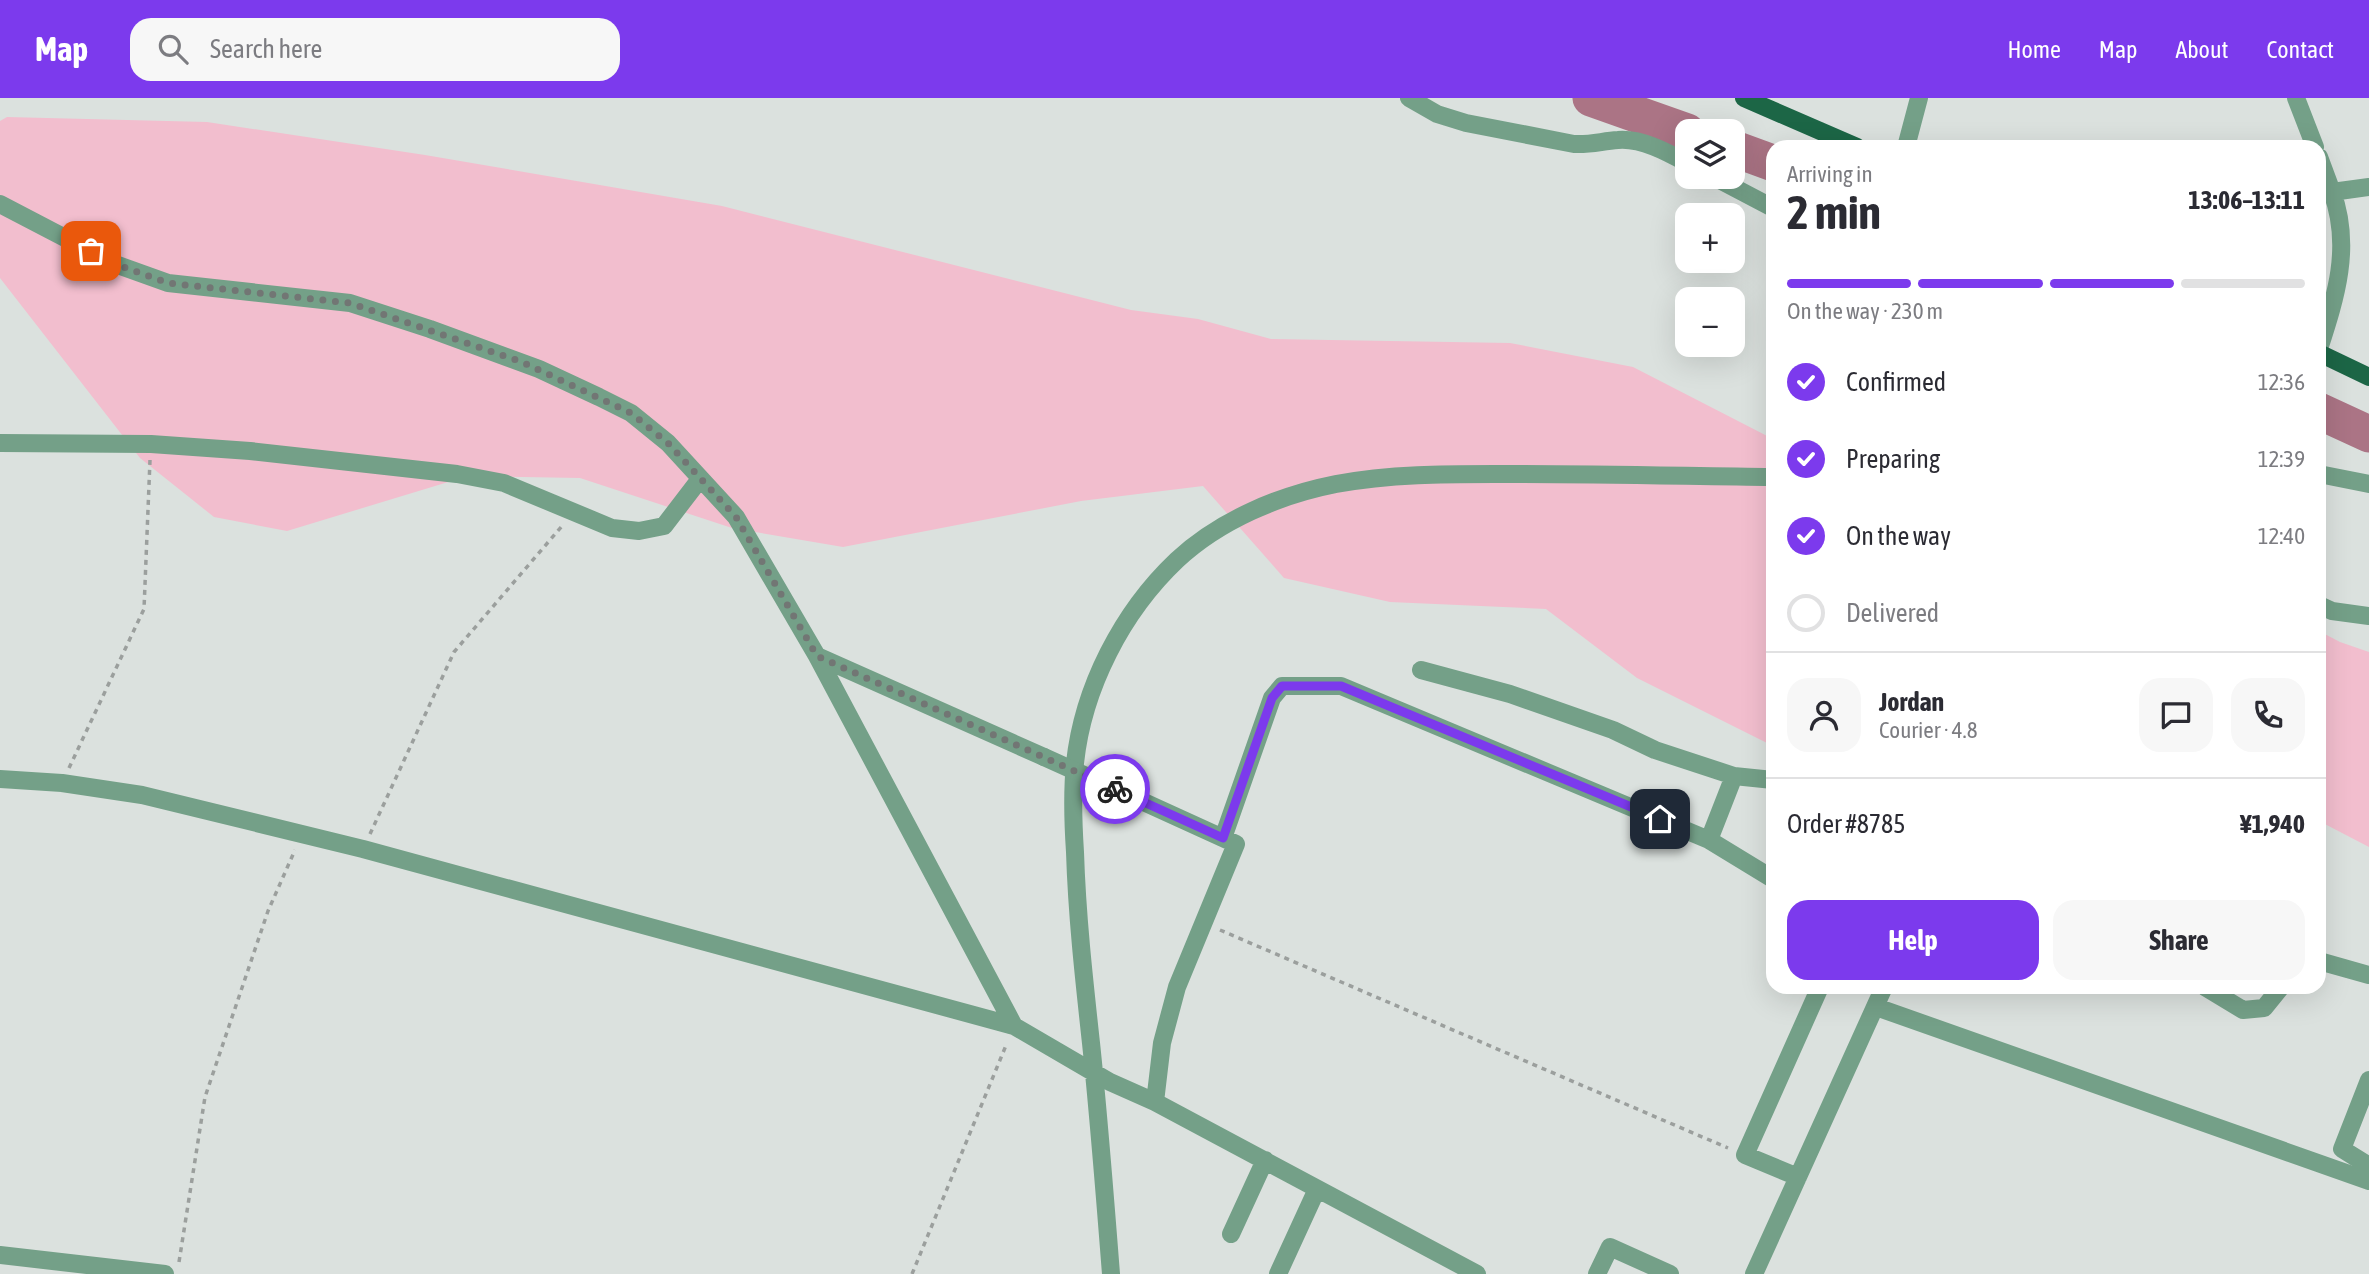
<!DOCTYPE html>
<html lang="en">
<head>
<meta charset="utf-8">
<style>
  :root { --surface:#fff; --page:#f7f7f7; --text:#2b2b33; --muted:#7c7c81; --line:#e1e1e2; --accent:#7c3aed }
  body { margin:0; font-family:"Asap Condensed",sans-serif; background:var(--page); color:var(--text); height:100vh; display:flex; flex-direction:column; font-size:26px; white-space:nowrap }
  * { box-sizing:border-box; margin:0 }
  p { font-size:23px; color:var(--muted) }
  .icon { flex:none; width:38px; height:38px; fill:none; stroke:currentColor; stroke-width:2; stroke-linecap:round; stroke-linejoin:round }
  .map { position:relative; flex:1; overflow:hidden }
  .drawer { position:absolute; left:1766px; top:42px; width:560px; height:854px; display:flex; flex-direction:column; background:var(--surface); border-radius:21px; box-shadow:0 7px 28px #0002 }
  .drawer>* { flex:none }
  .tools { position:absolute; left:1675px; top:21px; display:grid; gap:14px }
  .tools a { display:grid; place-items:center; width:70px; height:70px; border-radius:14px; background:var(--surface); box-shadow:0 7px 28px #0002; font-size:35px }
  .pin { position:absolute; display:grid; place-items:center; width:60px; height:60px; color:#fff; margin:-30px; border-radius:14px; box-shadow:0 4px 10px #0006 }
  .courier { position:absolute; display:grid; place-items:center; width:70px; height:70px; margin:-35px; border:5px solid #7c3aed; border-radius:50%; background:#fff; color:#222; box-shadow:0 2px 9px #0007 }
  .summary em { font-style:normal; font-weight:700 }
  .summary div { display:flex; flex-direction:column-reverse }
  .summary { display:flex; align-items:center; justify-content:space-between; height:119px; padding:0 21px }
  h1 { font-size:46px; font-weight:700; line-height:52px }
  .bar { display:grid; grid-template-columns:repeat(4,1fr); gap:10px 7px; align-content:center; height:84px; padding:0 21px }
  .bar i { height:9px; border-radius:5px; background:var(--line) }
  .bar .on { background:var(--accent) }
  .bar p { grid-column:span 4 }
  .line { display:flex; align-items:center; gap:18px; padding:0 21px; border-top:2px solid var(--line) }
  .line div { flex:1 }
  .round { display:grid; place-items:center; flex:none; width:74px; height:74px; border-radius:21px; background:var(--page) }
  ol { padding:0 21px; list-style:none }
  li { display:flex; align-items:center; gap:21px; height:77px }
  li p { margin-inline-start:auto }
  li .icon { padding:7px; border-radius:50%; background:var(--accent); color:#fff; stroke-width:4 }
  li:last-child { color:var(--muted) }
  li i { width:38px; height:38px; border:4px solid var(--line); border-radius:50% }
  .action { display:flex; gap:14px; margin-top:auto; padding:14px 21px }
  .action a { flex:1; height:80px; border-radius:21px; background:var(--accent); color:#fff; font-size:28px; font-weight:700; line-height:80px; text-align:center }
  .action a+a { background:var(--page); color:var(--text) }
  header { display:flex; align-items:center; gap:42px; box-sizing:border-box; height:98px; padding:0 35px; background:var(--accent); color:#fff }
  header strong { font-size:33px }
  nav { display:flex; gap:38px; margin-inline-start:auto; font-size:24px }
  .search { width:490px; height:63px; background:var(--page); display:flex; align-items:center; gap:18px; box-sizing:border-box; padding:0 24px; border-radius:21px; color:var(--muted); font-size:26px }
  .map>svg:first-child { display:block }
  .green { fill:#f2bece }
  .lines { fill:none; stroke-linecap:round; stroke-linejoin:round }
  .river { stroke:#ab7485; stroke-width:37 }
  .path { stroke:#9b9f9d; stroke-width:3.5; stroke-dasharray:5 5; stroke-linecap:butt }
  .minor { stroke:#74a088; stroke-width:18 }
  .major { stroke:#1c6646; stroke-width:18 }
  .minor-bridge { stroke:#74a088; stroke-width:18 }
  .done { stroke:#727674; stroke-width:7; stroke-dasharray:0 12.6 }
  .route { stroke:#7c3aed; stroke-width:9 }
</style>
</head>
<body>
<header>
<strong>Map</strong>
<div class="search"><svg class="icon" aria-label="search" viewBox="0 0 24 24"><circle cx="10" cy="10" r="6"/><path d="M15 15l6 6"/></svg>Search here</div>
<nav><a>Home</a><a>Map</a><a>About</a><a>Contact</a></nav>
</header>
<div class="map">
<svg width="2369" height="1176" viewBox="0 0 2369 1176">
  <rect width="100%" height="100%" fill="#dbe1de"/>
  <!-- green -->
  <path class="green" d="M7 19 207 24 425 57 722 108 1131 212 1198 221 1271 241 1510 245 1633 269 1773 341V648L1637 580 1546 511 1390 504 1284 480 1203 388 1081 403 843 449 732 430 580 380 468 378 287 433 214 419 140 360 0 180V23Z
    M2319 533 2340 544 2369 554V749L2319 723Z"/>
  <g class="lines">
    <!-- river -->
    <path class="river" d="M1591 0 1687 34
      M1732 50 1773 65
      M2319 313 2369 336"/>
    <!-- path -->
    <path class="path" d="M69 670 144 511 150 362
      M370 736 454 554 562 428
      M1220 832 1728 1050
      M179 1164 205 999 268 813 295 752
      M912 1176 1007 945"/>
    <!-- minor -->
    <path class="minor" d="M1409 0 1437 16 1466 25 1574 46C1591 47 1602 43 1618 42 1641 40 1667 54 1687 65
      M2296 0 2315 49
      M1906 49 1919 0
      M2319 59 2332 94 2369 89
      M1714 79 1773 110
      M0 106 115 166 168 185 350 205 430 231 539 271 599 299 631 315 668 345 736 419 817 558 1014 928
      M2319 251C2336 199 2352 148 2332 94
      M0 345 151 346 250 353 457 376 504 385 612 430 639 433 664 428 700 381
      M2319 376 2369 386
      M2319 507 2332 513 2369 518
      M817 558 1044 659
      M1421 572 1510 596 1613 632 1655 652 1734 678
      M0 681 62 685 142 697 363 751 1014 928 1110 984 1155 1004 1477 1176
      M1124 695 1236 746 1177 889 1162 945 1155 1004
      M1223 740 1272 600 1282 588H1341L1709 742 1773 781
      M1709 742 1734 678 1773 682
      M2319 863 2369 877
      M2205 889 2243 912 2264 910 2281 889
      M1876 909 2369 1083
      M2369 982 2342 1051 2369 1068
      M1798 1079 1745 1057 1820 889
      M1231 1136 1265 1062
      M0 1157 165 1176
      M1111 1176C1105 1099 1099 1021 1091 945 1084 881 1077 818 1075 754 1073 724 1072 695 1075 665 1083 590 1122 514 1177 462 1220 422 1280 397 1336 386 1394 375 1455 376 1513 376 1600 376 1686 378 1773 379
      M1278 1176 1317 1091
      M1597 1176 1610 1149 1670 1176
      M1754 1176 1884 889"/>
    <!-- major -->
    <path class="major" d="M1744 0 1857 49
      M2319 255 2369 279"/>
    <!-- minor-bridge -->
    <path class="minor-bridge" d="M1044 659 1124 695"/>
  </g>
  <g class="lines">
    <!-- done -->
    <path class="done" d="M91 153 115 166 168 185 350 205 522 264 631 315 668 345 736 419 817 558 1115 691"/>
    <!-- route -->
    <path class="route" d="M1115 691 1223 740 1272 600 1282 588H1341L1660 721"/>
  </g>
</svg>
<div class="tools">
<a><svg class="icon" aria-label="layers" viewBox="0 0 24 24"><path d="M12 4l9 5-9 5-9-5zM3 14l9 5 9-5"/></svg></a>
<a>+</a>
<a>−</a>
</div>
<div class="pin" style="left:91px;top:153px;background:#ea580c"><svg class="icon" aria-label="bag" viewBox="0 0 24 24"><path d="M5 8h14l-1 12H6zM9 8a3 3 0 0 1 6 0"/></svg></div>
<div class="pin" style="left:1660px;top:721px;background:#1f2937"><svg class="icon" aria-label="home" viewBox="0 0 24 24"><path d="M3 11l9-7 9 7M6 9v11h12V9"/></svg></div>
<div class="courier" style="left:1115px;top:691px"><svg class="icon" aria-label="bike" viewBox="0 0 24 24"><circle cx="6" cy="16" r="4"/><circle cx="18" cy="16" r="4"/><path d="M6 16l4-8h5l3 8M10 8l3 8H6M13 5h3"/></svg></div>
<section class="drawer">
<div class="summary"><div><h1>2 min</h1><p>Arriving in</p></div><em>13:06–13:11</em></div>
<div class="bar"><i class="on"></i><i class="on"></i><i class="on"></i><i></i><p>On the way · 230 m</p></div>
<ol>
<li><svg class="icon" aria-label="check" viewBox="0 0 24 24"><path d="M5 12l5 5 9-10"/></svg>Confirmed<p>12:36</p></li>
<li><svg class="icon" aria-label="check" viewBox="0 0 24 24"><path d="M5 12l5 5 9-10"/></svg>Preparing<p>12:39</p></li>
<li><svg class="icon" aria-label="check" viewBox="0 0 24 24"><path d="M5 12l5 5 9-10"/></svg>On the way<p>12:40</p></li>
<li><i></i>Delivered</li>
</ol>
<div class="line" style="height:126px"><a class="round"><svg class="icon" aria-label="person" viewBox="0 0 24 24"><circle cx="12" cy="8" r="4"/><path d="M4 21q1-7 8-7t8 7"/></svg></a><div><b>Jordan</b><p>Courier · 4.8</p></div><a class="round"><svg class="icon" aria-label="chat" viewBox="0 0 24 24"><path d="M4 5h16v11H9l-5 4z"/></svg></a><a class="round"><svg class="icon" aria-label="phone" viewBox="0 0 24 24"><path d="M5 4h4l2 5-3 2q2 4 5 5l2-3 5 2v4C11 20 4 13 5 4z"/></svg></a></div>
<div class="line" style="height:91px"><div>Order #8785</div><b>¥1,940</b></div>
<div class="action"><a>Help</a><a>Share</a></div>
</section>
</div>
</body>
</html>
